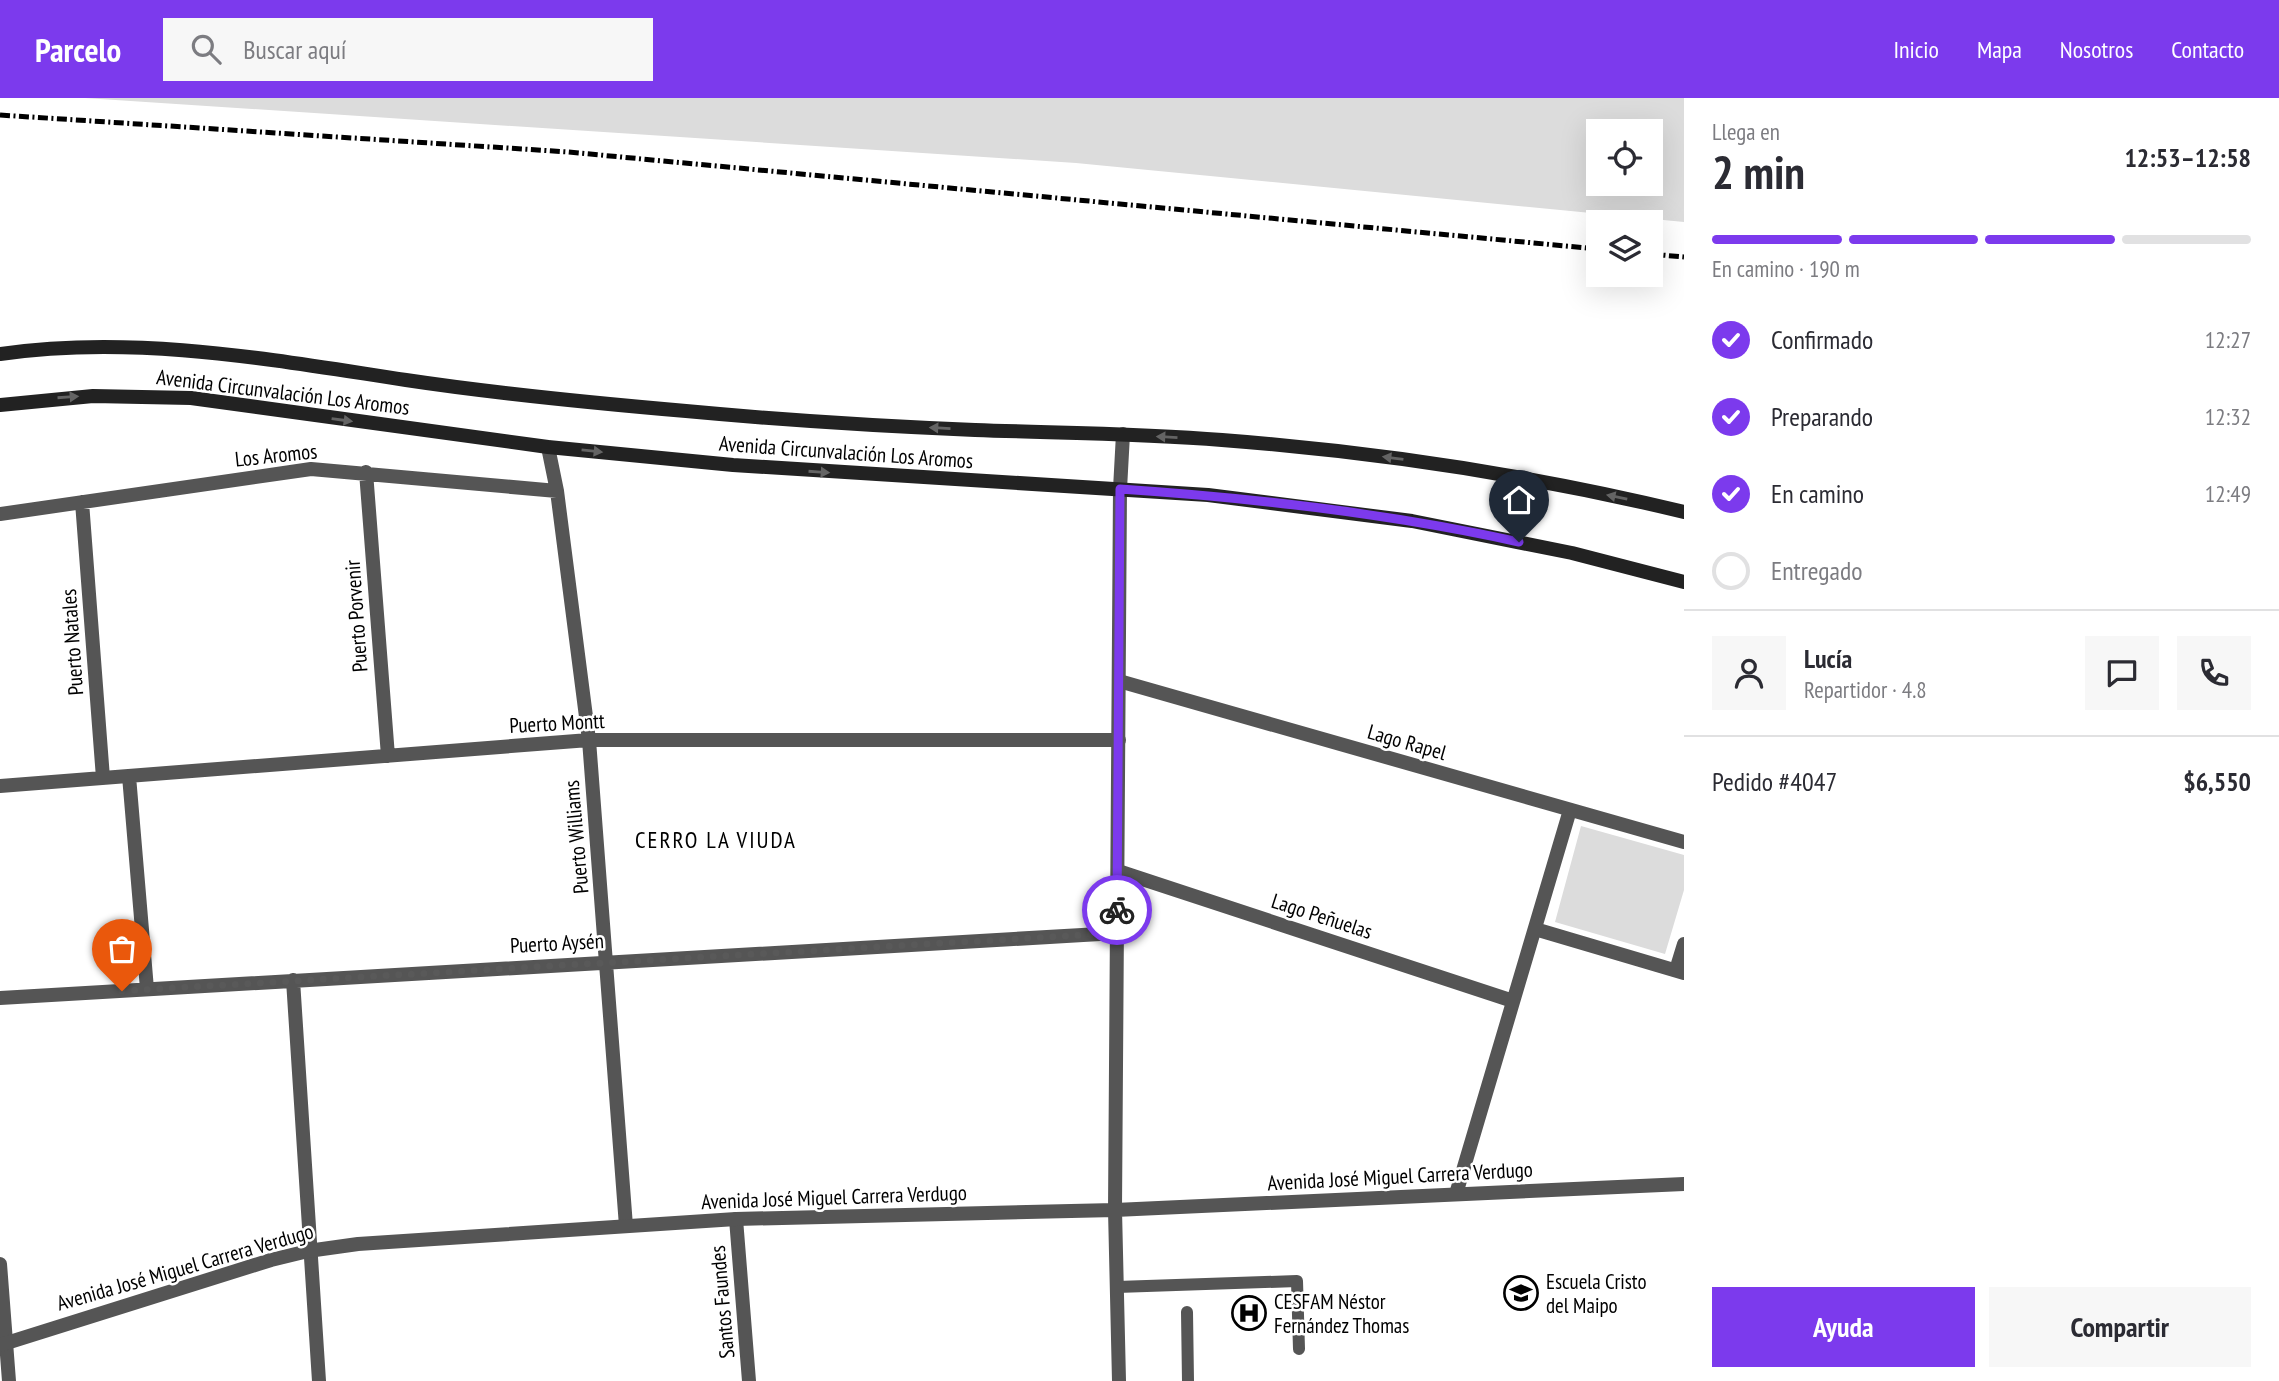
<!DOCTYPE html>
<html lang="es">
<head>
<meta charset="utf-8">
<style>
  :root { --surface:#fff; --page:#f7f7f7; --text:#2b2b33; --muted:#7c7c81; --line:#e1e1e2; --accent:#7c3aed }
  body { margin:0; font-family:"PT Sans Narrow",sans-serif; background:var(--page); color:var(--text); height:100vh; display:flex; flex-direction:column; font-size:26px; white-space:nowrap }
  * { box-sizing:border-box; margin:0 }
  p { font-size:23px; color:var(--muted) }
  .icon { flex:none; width:38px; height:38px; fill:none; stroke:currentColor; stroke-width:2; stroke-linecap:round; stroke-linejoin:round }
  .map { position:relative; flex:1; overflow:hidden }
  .drawer { display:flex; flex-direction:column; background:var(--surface); width:595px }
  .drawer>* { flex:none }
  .buttons { position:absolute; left:1586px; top:21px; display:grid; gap:14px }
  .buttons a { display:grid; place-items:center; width:77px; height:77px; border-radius:0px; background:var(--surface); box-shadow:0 7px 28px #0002; font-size:35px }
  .pin { position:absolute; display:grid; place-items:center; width:60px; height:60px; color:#fff; margin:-72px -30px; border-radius:50% 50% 50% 0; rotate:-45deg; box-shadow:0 0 7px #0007 }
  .pin .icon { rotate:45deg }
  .courier { position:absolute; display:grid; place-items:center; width:70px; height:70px; margin:-35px; border:5px solid #7c3aed; border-radius:50%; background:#fff; color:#222; box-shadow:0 2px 9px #0007 }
  .headline em { font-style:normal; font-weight:700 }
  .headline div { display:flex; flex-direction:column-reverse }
  .headline { display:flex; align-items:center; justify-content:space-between; height:119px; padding:0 28px }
  h1 { font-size:46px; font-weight:700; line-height:52px }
  .bar { display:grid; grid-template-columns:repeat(4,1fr); gap:10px 7px; align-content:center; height:84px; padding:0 28px }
  .bar i { height:9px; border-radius:5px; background:var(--line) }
  .bar .on { background:var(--accent) }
  .bar p { grid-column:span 4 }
  .line { display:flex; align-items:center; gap:18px; padding:0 28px; border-top:2px solid var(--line) }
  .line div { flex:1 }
  .round { display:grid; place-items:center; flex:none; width:74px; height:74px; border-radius:0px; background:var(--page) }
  ol { padding:0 28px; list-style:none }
  li { display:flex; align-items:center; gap:21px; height:77px }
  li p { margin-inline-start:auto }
  li .icon { padding:7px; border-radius:50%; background:var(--accent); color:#fff; stroke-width:4 }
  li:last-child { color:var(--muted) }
  li i { width:38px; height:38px; border:4px solid var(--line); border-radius:50% }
  .primary-button { display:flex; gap:14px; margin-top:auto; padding:14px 28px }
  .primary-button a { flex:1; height:80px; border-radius:0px; background:var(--accent); color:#fff; font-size:28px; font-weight:700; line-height:80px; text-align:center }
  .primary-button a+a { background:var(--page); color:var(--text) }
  header { display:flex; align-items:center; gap:42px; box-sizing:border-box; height:98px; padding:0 35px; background:var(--accent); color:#fff }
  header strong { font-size:33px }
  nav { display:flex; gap:38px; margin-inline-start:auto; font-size:24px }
  .search { width:490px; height:63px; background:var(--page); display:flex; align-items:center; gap:18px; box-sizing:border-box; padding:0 24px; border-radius:0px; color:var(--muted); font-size:26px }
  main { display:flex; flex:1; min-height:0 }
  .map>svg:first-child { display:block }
  .green { fill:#dcdcdc; fill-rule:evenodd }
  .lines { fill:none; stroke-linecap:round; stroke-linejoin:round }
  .service { stroke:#555; stroke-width:12 }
  .minor { stroke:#555; stroke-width:14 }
  .tertiary { stroke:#555; stroke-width:14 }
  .secondary { stroke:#222; stroke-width:14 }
  .rail { stroke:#000; stroke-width:5; stroke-dasharray:10 3.5 2 3.5; stroke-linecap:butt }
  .oneway { fill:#646464 }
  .done { stroke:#595959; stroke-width:7; stroke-dasharray:0 12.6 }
  .route { stroke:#7c3aed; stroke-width:9 }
  .labels { text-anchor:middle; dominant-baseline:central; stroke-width:5; stroke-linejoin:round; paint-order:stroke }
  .street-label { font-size:21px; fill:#000; stroke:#fff }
  .poi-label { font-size:21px; fill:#000; stroke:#fff; text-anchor:start }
  .neighbourhood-label { font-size:23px; letter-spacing:2px; fill:#000; stroke:#fff }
</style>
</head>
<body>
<header>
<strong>Parcelo</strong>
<div class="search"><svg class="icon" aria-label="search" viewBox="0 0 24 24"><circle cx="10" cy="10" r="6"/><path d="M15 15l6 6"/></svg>Buscar aquí</div>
<nav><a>Inicio</a><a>Mapa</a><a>Nosotros</a><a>Contacto</a></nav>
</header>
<main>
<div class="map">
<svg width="1684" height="1283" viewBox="0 0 1684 1283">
  <rect width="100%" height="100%" fill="#fff"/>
  <!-- green -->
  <path class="green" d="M85 0H1684V124L1076 65ZM1598 33H1650V86H1598Z
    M1581 728 1684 757V792L1665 856 1555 824Z"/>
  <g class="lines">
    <!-- service -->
    <path class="service" d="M1117 1189 1297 1183 1299 1251
      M1187 1214 1188 1283"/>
    <!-- minor -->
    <path class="minor" d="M548 349 557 393 589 642 626 1128
      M366 374 388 658
      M82 404 103 680
      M0 416 311 371 557 393
      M1119 583 1684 744
      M129 678 147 891
      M0 688 589 642H1119
      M1118 773 1513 903
      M1535 831 1684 875
      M1676 872 1684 846
      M293 882 319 1283
      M0 900 1117 835
      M1456 1096 1570 712
      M736 1121 749 1283
      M0 1166 9 1283"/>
    <!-- tertiary -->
    <path class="tertiary" d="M0 1247 271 1162 308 1153 358 1146 736 1121 1115 1112 1684 1086
      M1119 1283 1115 1112 1120 391 1123 336"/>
    <!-- secondary -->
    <path class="secondary" d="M0 256C135 236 273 262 406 282 499 296 593 305 686 313 782 322 878 328 975 332 1057 335 1139 335 1222 342 1377 354 1532 377 1684 414
      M0 307 93 298 191 300 548 349 733 367 1208 397 1412 423 1572 455 1684 484"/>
    <!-- rail -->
    <path class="rail" d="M0 17 568 54 1598 151
      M1650 156 1684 159"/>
  </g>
  <!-- one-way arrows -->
  <defs><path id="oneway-solid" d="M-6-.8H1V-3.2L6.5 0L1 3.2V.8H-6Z" transform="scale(1.75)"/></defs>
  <g class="oneway">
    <use href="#oneway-solid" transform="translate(68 299) rotate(-4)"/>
    <use href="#oneway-solid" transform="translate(342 322) rotate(8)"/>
    <use href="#oneway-solid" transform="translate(940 330) rotate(-177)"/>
    <use href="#oneway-solid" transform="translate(1167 339) rotate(-177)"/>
    <use href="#oneway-solid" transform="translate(592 353) rotate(6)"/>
    <use href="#oneway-solid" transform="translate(1393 360) rotate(-173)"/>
    <use href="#oneway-solid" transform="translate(819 374) rotate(4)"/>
    <use href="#oneway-solid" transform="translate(1617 399) rotate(-168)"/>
  </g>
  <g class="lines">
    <!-- done -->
    <path class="done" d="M122 893 1117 835V812"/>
    <!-- route -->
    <path class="route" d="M1117 812 1120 391C1254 400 1388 415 1519 444"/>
  </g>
  <!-- icons -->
  <defs>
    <g id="school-ring" transform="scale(1.75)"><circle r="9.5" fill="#fff" stroke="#000" stroke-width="1.5"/><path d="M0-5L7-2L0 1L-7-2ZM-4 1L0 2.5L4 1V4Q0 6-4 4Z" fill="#000"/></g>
    <g id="hospital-ring" transform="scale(1.75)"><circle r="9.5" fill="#fff" stroke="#000" stroke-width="1.5"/><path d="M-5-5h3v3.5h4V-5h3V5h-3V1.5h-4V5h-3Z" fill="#000"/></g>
  </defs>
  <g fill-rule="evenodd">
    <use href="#school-ring" x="1521" y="1195"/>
    <use href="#hospital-ring" x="1249" y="1215"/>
  </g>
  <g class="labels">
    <!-- street labels -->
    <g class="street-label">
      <text transform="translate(283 294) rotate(7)">Avenida Circunvalación Los Aromos</text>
      <text transform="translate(846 354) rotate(4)">Avenida Circunvalación Los Aromos</text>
      <text transform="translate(276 357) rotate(-6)">Los Aromos</text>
      <text transform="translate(356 518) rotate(-94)">Puerto Porvenir</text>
      <text transform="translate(72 544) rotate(-94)">Puerto Natales</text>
      <text transform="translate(557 625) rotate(-3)">Puerto Montt</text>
      <text transform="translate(1407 644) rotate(16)">Lago Rapel</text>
      <text transform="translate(576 739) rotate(-95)">Puerto Williams</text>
      <text transform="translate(1322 818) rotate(18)">Lago Peñuelas</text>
      <text transform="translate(557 845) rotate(-3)">Puerto Aysén</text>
      <text transform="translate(1400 1078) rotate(-3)">Avenida José Miguel Carrera Verdugo</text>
      <text transform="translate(834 1099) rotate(-2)">Avenida José Miguel Carrera Verdugo</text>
      <text transform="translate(185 1169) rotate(-16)">Avenida José Miguel Carrera Verdugo</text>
      <text transform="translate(722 1204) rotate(-95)">Santos Faundes</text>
    </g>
    <!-- poi labels -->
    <g class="poi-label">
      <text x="1546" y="1183">Escuela Cristo<tspan x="1546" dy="24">del Maipo</tspan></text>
      <text x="1274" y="1203">CESFAM Néstor<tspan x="1274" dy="24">Fernández Thomas</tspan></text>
    </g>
    <!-- neighbourhood labels -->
    <g class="neighbourhood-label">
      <text x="716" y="741">CERRO LA VIUDA</text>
    </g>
  </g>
</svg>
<div class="buttons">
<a><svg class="icon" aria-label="locate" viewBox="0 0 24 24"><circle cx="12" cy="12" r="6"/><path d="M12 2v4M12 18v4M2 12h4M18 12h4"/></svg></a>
<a><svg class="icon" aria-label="layers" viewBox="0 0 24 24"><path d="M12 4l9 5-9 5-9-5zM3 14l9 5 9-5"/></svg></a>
</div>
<div class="pin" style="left:122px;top:893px;background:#ea580c"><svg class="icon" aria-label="bag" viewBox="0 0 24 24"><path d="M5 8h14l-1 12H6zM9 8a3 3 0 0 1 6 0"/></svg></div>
<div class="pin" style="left:1519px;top:444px;background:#1f2937"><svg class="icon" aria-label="home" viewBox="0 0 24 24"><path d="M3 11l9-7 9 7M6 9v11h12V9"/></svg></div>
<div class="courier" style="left:1117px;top:812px"><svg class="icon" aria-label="bike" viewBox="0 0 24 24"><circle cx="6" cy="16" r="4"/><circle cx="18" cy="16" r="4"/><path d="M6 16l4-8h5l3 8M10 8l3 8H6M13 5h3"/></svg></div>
</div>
<section class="drawer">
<div class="headline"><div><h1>2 min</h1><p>Llega en</p></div><em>12:53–12:58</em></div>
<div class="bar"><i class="on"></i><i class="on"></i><i class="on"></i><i></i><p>En camino · 190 m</p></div>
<ol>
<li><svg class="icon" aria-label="check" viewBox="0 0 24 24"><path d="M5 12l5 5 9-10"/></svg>Confirmado<p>12:27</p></li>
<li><svg class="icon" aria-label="check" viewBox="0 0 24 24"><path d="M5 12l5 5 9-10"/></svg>Preparando<p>12:32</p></li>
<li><svg class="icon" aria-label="check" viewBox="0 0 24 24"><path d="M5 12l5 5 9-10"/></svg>En camino<p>12:49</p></li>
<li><i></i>Entregado</li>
</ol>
<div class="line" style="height:126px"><a class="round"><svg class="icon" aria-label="person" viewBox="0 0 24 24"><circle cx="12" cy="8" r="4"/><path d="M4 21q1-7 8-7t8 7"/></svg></a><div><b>Lucía</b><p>Repartidor · 4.8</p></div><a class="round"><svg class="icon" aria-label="chat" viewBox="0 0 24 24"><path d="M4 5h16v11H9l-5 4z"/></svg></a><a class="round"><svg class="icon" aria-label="phone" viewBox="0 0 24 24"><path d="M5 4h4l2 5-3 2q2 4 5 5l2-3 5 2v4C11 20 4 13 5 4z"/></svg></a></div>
<div class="line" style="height:91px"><div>Pedido #4047</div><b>$6,550</b></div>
<div class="primary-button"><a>Ayuda</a><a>Compartir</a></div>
</section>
</main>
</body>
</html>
